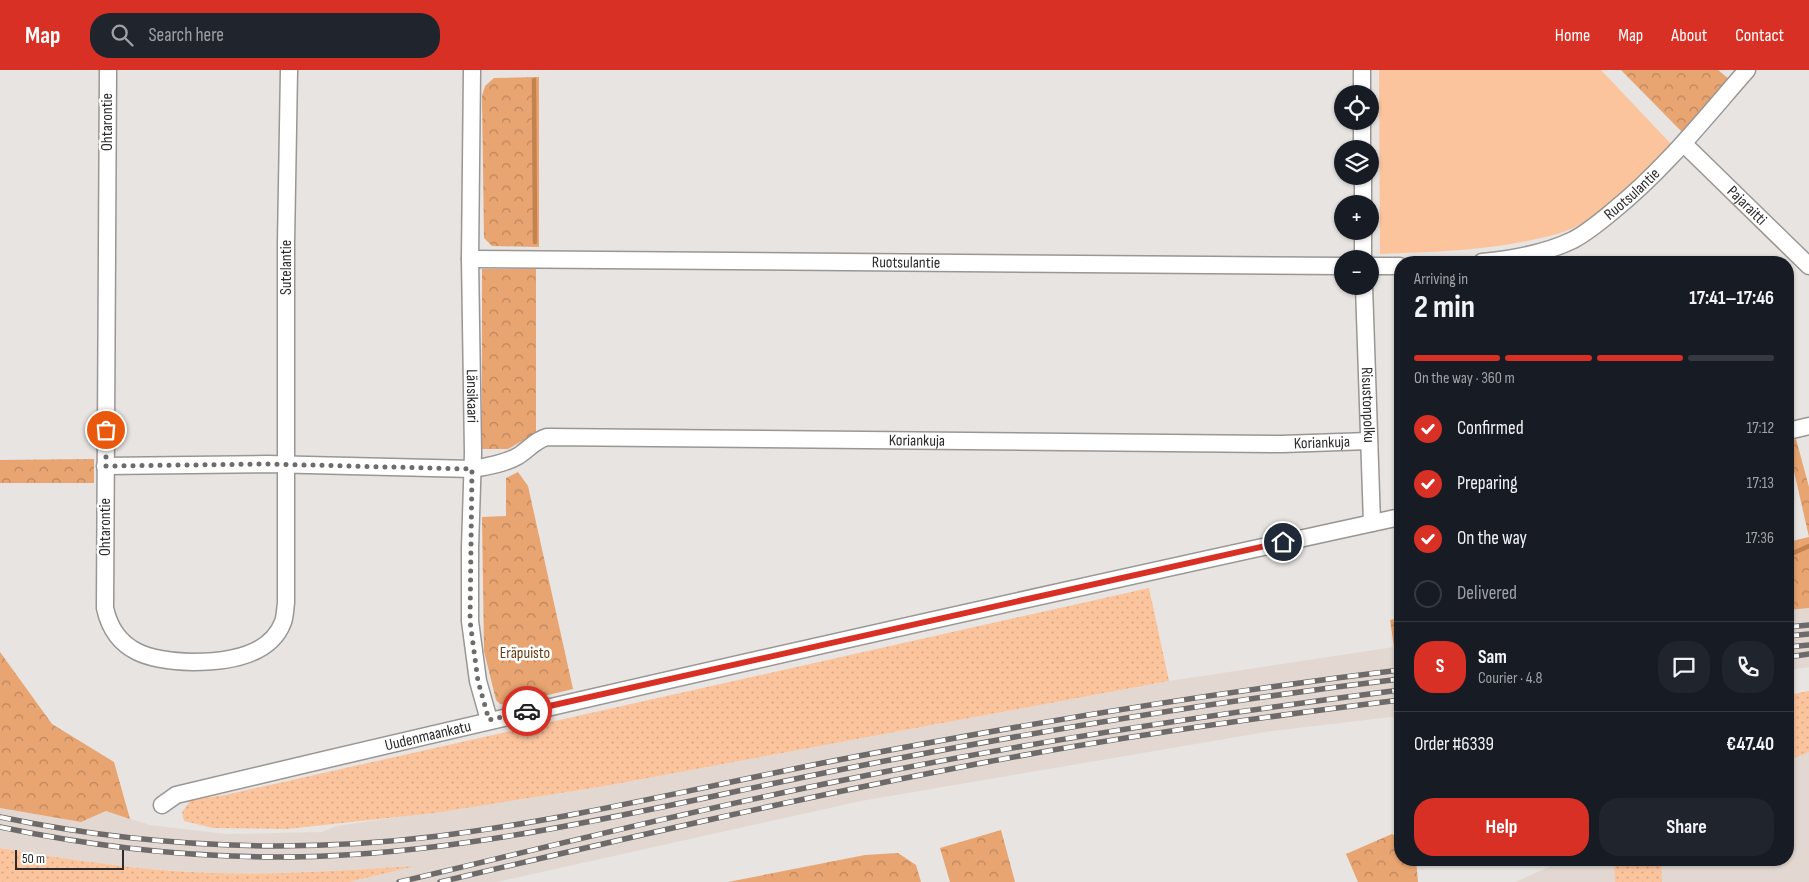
<!DOCTYPE html>
<html lang="en">
<head>
<meta charset="utf-8">
<style>
  :root { --surface:#171b24; --page:#20242c; --text:#f1f3f6; --muted:#9ea1a6; --line:#363941; --accent:#d93025 }
  body { margin:0; font-family:"Sofia Sans Condensed",sans-serif; background:var(--page); color:var(--text); height:100vh; display:flex; flex-direction:column; font-size:19px; white-space:nowrap }
  * { box-sizing:border-box; margin:0 }
  p { font-size:16px; color:var(--muted) }
  .icon { flex:none; width:28px; height:28px; fill:none; stroke:currentColor; stroke-width:2; stroke-linecap:round; stroke-linejoin:round }
  .map { position:relative; flex:1; overflow:hidden }
  .sheet { position:absolute; left:1394px; top:186px; width:400px; height:610px; display:flex; flex-direction:column; background:var(--surface); border-radius:20px; box-shadow:0 1px 4px #0004 }
  .sheet>* { flex:none }
  .controls { position:absolute; left:1334px; top:15px; display:grid; gap:10px }
  .controls a { display:grid; place-items:center; width:45px; height:45px; border-radius:50%; background:var(--surface); box-shadow:0 1px 4px #0004; font-size:25px }
  .scale { position:absolute; left:15px; bottom:12px; width:109px; box-sizing:border-box; padding-left:5px; border:2px solid #2d2b2b; border-top:0; font-size:14px; line-height:18px; white-space:nowrap; color:#2d2b2b; -webkit-text-stroke:4px #fff; paint-order:stroke }
  .pin { position:absolute; display:grid; place-items:center; width:42px; height:42px; color:#fff; margin:-21px; border:2px solid #fff; border-radius:50%; box-shadow:0 1px 5px #0007 }
  .courier { position:absolute; display:grid; place-items:center; width:50px; height:50px; margin:-25px; border:4px solid #d93025; border-radius:50%; background:#fff; color:#222; box-shadow:0 1px 6px #0007 }
  .headline em { font-style:normal; font-weight:700 }
  .headline div { display:flex; flex-direction:column-reverse }
  .headline { display:flex; align-items:center; justify-content:space-between; height:85px; padding:0 20px }
  h1 { font-size:32px; font-weight:700; line-height:38px }
  .bar { display:grid; grid-template-columns:repeat(4,1fr); gap:8px 5px; align-content:center; height:60px; padding:0 20px }
  .bar i { height:6px; border-radius:4px; background:var(--line) }
  .bar .selected { background:var(--accent) }
  .bar p { grid-column:span 4 }
  .line { display:flex; align-items:center; gap:12px; padding:0 20px; border-top:1px solid var(--line) }
  .line div { flex:1 }
  .round { display:grid; place-items:center; flex:none; width:52px; height:52px; border-radius:20px; background:var(--page) }
  ol { padding:0 20px; list-style:none }
  li { display:flex; align-items:center; gap:15px; height:55px }
  li p { margin-inline-start:auto }
  li .icon { padding:5px; border-radius:50%; background:var(--accent); color:#fff; stroke-width:4 }
  li:last-child { color:var(--muted) }
  li i { width:28px; height:28px; border:2px solid var(--line); border-radius:50% }
  .primary-button { display:flex; gap:10px; margin-top:auto; padding:10px 20px }
  .primary-button a { flex:1; height:58px; border-radius:20px; background:var(--accent); color:#fff; font-size:20px; font-weight:700; line-height:58px; text-align:center }
  .primary-button a+a { background:var(--page); color:var(--text) }
  header { display:flex; align-items:center; gap:30px; box-sizing:border-box; height:70px; padding:0 25px; background:var(--accent); color:#fff }
  header strong { font-size:24px }
  nav { display:flex; gap:28px; margin-inline-start:auto; font-size:18px }
  .search { width:350px; height:45px; background:var(--page); display:flex; align-items:center; gap:12px; box-sizing:border-box; padding:0 18px; border-radius:20px; color:var(--muted); font-size:19px }
  .map>svg:first-child { display:block }
  .built { fill:#e2d8d1 }
  .grass { fill:url(#grass-dots) }
  .forest { fill:url(#forest-crowns) }
  .park { fill:#fcc49c }
  .lines { fill:none; stroke-linecap:round; stroke-linejoin:round }
  .stream { stroke:#c4824f; stroke-width:4.5 }
  .minor-casing { stroke:#999694; stroke-width:19 }
  .minor { stroke:#fff; stroke-width:16 }
  .rail-casing { stroke:#6d6a69; stroke-width:5.5 }
  .rail { stroke:#fff; stroke-width:4; stroke-dasharray:11; stroke-linecap:butt }
  .done { stroke:#6e6c6b; stroke-width:5; stroke-dasharray:0 9 }
  .route { stroke:#d93025; stroke-width:6 }
  .labels { text-anchor:middle; dominant-baseline:central; stroke-width:5; stroke-linejoin:round; paint-order:stroke }
  .street-label { font-size:16px; fill:#2d2b2b; stroke:#fff }
  .park-label { font-size:16px; fill:#693c16; stroke:#fff }
</style>
</head>
<body>
<header>
<strong>Map</strong>
<div class="search"><svg class="icon" aria-label="search" viewBox="0 0 24 24"><circle cx="10" cy="10" r="6"/><path d="M15 15l6 6"/></svg>Search here</div>
<nav><a>Home</a><a>Map</a><a>About</a><a>Contact</a></nav>
</header>
<div class="map">
<svg width="1809" height="812" viewBox="0 0 1809 812">
  <defs>
    <pattern id="grass-dots" width="8" height="8" patternUnits="userSpaceOnUse" patternTransform="scale(1.25)"><rect width="8" height="8" fill="#fcc49c"/><path d="M2 2h.1M6 6h.1" fill="none" stroke="#d8a987" stroke-width="1.8" stroke-linecap="round"/></pattern>
    <pattern id="forest-crowns" width="20" height="18" patternUnits="userSpaceOnUse" patternTransform="scale(1.25)"><rect width="20" height="18" fill="#e8a471"/><path d="M2 6a3 3 0 1 1 6 0M12 15a3 3 0 1 1 6 0" fill="none" stroke="#bc865d"/></pattern>
  </defs>
  <rect width="100%" height="100%" fill="#e7e4e1"/>
  <!-- built -->
  <path class="built" d="M1809 538V597L1788 600V540Z
    M1394 577H1400V646L1272 661 861 731 497 812H349L410 797 280 803H214L114 797 0 778V738L81 752 106 741 150 755 226 764 322 762 337 756 605 716 1169 611Z
    M1809 682V812H1515L1565 790H1788V691Z"/>
  <!-- grass -->
  <path class="grass" d="M1149 518 1169 611 605 716 434 743 287 759 213 758 184 751 182 742 191 730 225 725Z
    M1809 621V682L1788 691V625Z
    M0 778C71 790 142 801 214 803 281 805 348 800 415 796L349 812H0Z
    M1614 790H1661L1662 812H1615Z"/>
  <!-- forest -->
  <path class="forest" d="M1621 0H1718L1729 9 1682 62Z
    M539 7V177L492 176 484 168 482 26 485 16 494 8Z
    M482 199H536V363L508 379H482Z
    M1796 369 1809 417V538L1788 540V472L1809 467 1788 375V373Z
    M94 389V413H0V390Z
    M518 402 528 416 573 619 507 635 500 634 496 630 484 581 482 447 506 446V408Z
    M1400 548V577H1394L1390 550Z
    M0 582 52 654 114 692 130 749 106 741 81 752 0 738Z
    M1001 760 1015 812H950L940 778Z
    M1392 764 1400 769V790H1416L1418 812H1358L1346 784Z
    M898 783 916 795 921 812H728L865 785Z"/>
  <!-- park -->
  <path class="park" d="M1379 0H1601L1671 74C1641 103 1610 140 1573 158 1560 164 1545 167 1532 170 1482 181 1432 182 1380 184Z"/>
  <g class="lines">
    <!-- stream -->
    <path class="stream" d="M534 10 535 172
      M1791 484 1809 476"/>
    <!-- minor casing -->
    <g class="minor-casing">
      <g id="minor">
        <path id="s1" d="M108 0 105 538C115 584 152 591 193 592 224 592 270 587 283 552 285 547 285 540 286 533V173L289 0"/>
        <path id="s2" d="M472 0 470 189 473 383 470 478V551L478 611 489 650"/>
        <path d="M1362 0V24"/>
        <path d="M1362 51V79"/>
        <path id="s3" d="M1684 74 1809 196"/>
        <path d="M1363 106V134"/>
        <path d="M1363 161V189"/>
        <path id="s4" d="M470 189 1342 196"/>
        <path id="s5" d="M1482 192C1513 189 1544 184 1573 170 1588 162 1601 151 1613 141 1664 100 1704 49 1747 0"/>
        <path d="M1370 196H1400"/>
        <path id="s6" d="M1364 216 1372 453"/>
        <path d="M1788 361 1809 356"/>
        <path id="s7" d="M105 396 267 394 473 399C488 396 504 394 518 386 528 380 535 370 547 367L1282 374 1369 371"/>
        <path id="s8" d="M162 735 176 725C583 628 991 536 1400 447"/>
      </g>
    </g>
    <!-- minor -->
    <use href="#minor" class="minor"/>
    <!-- rail casing -->
    <g class="rail-casing">
      <path id="rail" d="M1788 557 1809 555
        M1788 566 1809 564
        M1788 577 1809 575
        M1788 587 1809 584
        M0 747C144 777 293 784 439 766 573 749 705 716 838 690 1024 654 1211 623 1400 600
        M0 757C95 777 193 788 290 787 479 785 674 732 859 696 1038 661 1218 631 1400 609
        M399 812C547 777 695 740 844 710 1028 672 1213 644 1400 620
        M440 812C622 769 803 727 987 692 1124 666 1262 647 1400 630"/>
    </g>
    <!-- rail -->
    <use href="#rail" class="rail"/>
  </g>
  <g class="lines">
    <!-- done -->
    <path class="done" d="M106 360V396L267 394 472 399 470 551 478 611 489 650 527 641"/>
    <!-- route -->
    <path class="route" d="M527 641 1283 472"/>
  </g>
  <g class="labels">
    <!-- street labels -->
    <g class="street-label">
      <text transform="translate(107 52) rotate(-90)">Ohtarontie</text>
      <text stroke="none"><textPath href="#s5" startOffset="169">Ruotsulantie</textPath></text>
      <text stroke="none"><textPath href="#s3" startOffset="88">Pajaraitti</textPath></text>
      <text stroke="none"><textPath href="#s4" startOffset="436">Ruotsulantie</textPath></text>
      <text stroke="none"><textPath href="#s1" startOffset="1111">Sutelantie</textPath></text>
      <text stroke="none"><textPath href="#s2" startOffset="326">Länsikaari</textPath></text>
      <text stroke="none"><textPath href="#s6" startOffset="119">Risustonpolku</textPath></text>
      <text stroke="none"><textPath href="#s7" startOffset="820">Koriankuja</textPath></text>
      <text stroke="none"><textPath href="#s7" startOffset="1225">Koriankuja</textPath></text>
      <text transform="translate(105 457) rotate(-90)">Ohtarontie</text>
      <text stroke="none"><textPath href="#s8" startOffset="276">Uudenmaankatu</textPath></text>
    </g>
    <!-- park labels -->
    <g class="park-label">
      <text x="525" y="583">Eräpuisto</text>
    </g>
  </g>
</svg>
<div class="controls">
<a><svg class="icon" aria-label="locate" viewBox="0 0 24 24"><circle cx="12" cy="12" r="6"/><path d="M12 2v4M12 18v4M2 12h4M18 12h4"/></svg></a>
<a><svg class="icon" aria-label="layers" viewBox="0 0 24 24"><path d="M12 4l9 5-9 5-9-5zM3 14l9 5 9-5"/></svg></a>
<a>+</a>
<a>−</a>
</div>
<div class="scale">50 m</div>
<div class="pin" style="left:106px;top:360px;background:#ea580c"><svg class="icon" aria-label="bag" viewBox="0 0 24 24"><path d="M5 8h14l-1 12H6zM9 8a3 3 0 0 1 6 0"/></svg></div>
<div class="pin" style="left:1283px;top:472px;background:#1f2937"><svg class="icon" aria-label="home" viewBox="0 0 24 24"><path d="M3 11l9-7 9 7M6 9v11h12V9"/></svg></div>
<div class="courier" style="left:527px;top:641px"><svg class="icon" aria-label="car" viewBox="0 0 24 24"><path d="M5 17H2v-5l4-1 3-4h7l3 4 3 1v5h-3M9 17h6M6 11h13"/><circle cx="7" cy="17" r="2"/><circle cx="17" cy="17" r="2"/></svg></div>
<section class="sheet">
<div class="headline"><div><h1>2 min</h1><p>Arriving in</p></div><em>17:41–17:46</em></div>
<div class="bar"><i class="selected"></i><i class="selected"></i><i class="selected"></i><i></i><p>On the way · 360 m</p></div>
<ol>
<li><svg class="icon" aria-label="check" viewBox="0 0 24 24"><path d="M5 12l5 5 9-10"/></svg>Confirmed<p>17:12</p></li>
<li><svg class="icon" aria-label="check" viewBox="0 0 24 24"><path d="M5 12l5 5 9-10"/></svg>Preparing<p>17:13</p></li>
<li><svg class="icon" aria-label="check" viewBox="0 0 24 24"><path d="M5 12l5 5 9-10"/></svg>On the way<p>17:36</p></li>
<li><i></i>Delivered</li>
</ol>
<div class="line" style="height:90px"><b class="round" style="background:var(--accent);color:#fff">S</b><div><b>Sam</b><p>Courier · 4.8</p></div><a class="round"><svg class="icon" aria-label="chat" viewBox="0 0 24 24"><path d="M4 5h16v11H9l-5 4z"/></svg></a><a class="round"><svg class="icon" aria-label="phone" viewBox="0 0 24 24"><path d="M5 4h4l2 5-3 2q2 4 5 5l2-3 5 2v4C11 20 4 13 5 4z"/></svg></a></div>
<div class="line" style="height:65px"><div>Order #6339</div><b>€47.40</b></div>
<div class="primary-button"><a>Help</a><a>Share</a></div>
</section>
</div>
</body>
</html>
